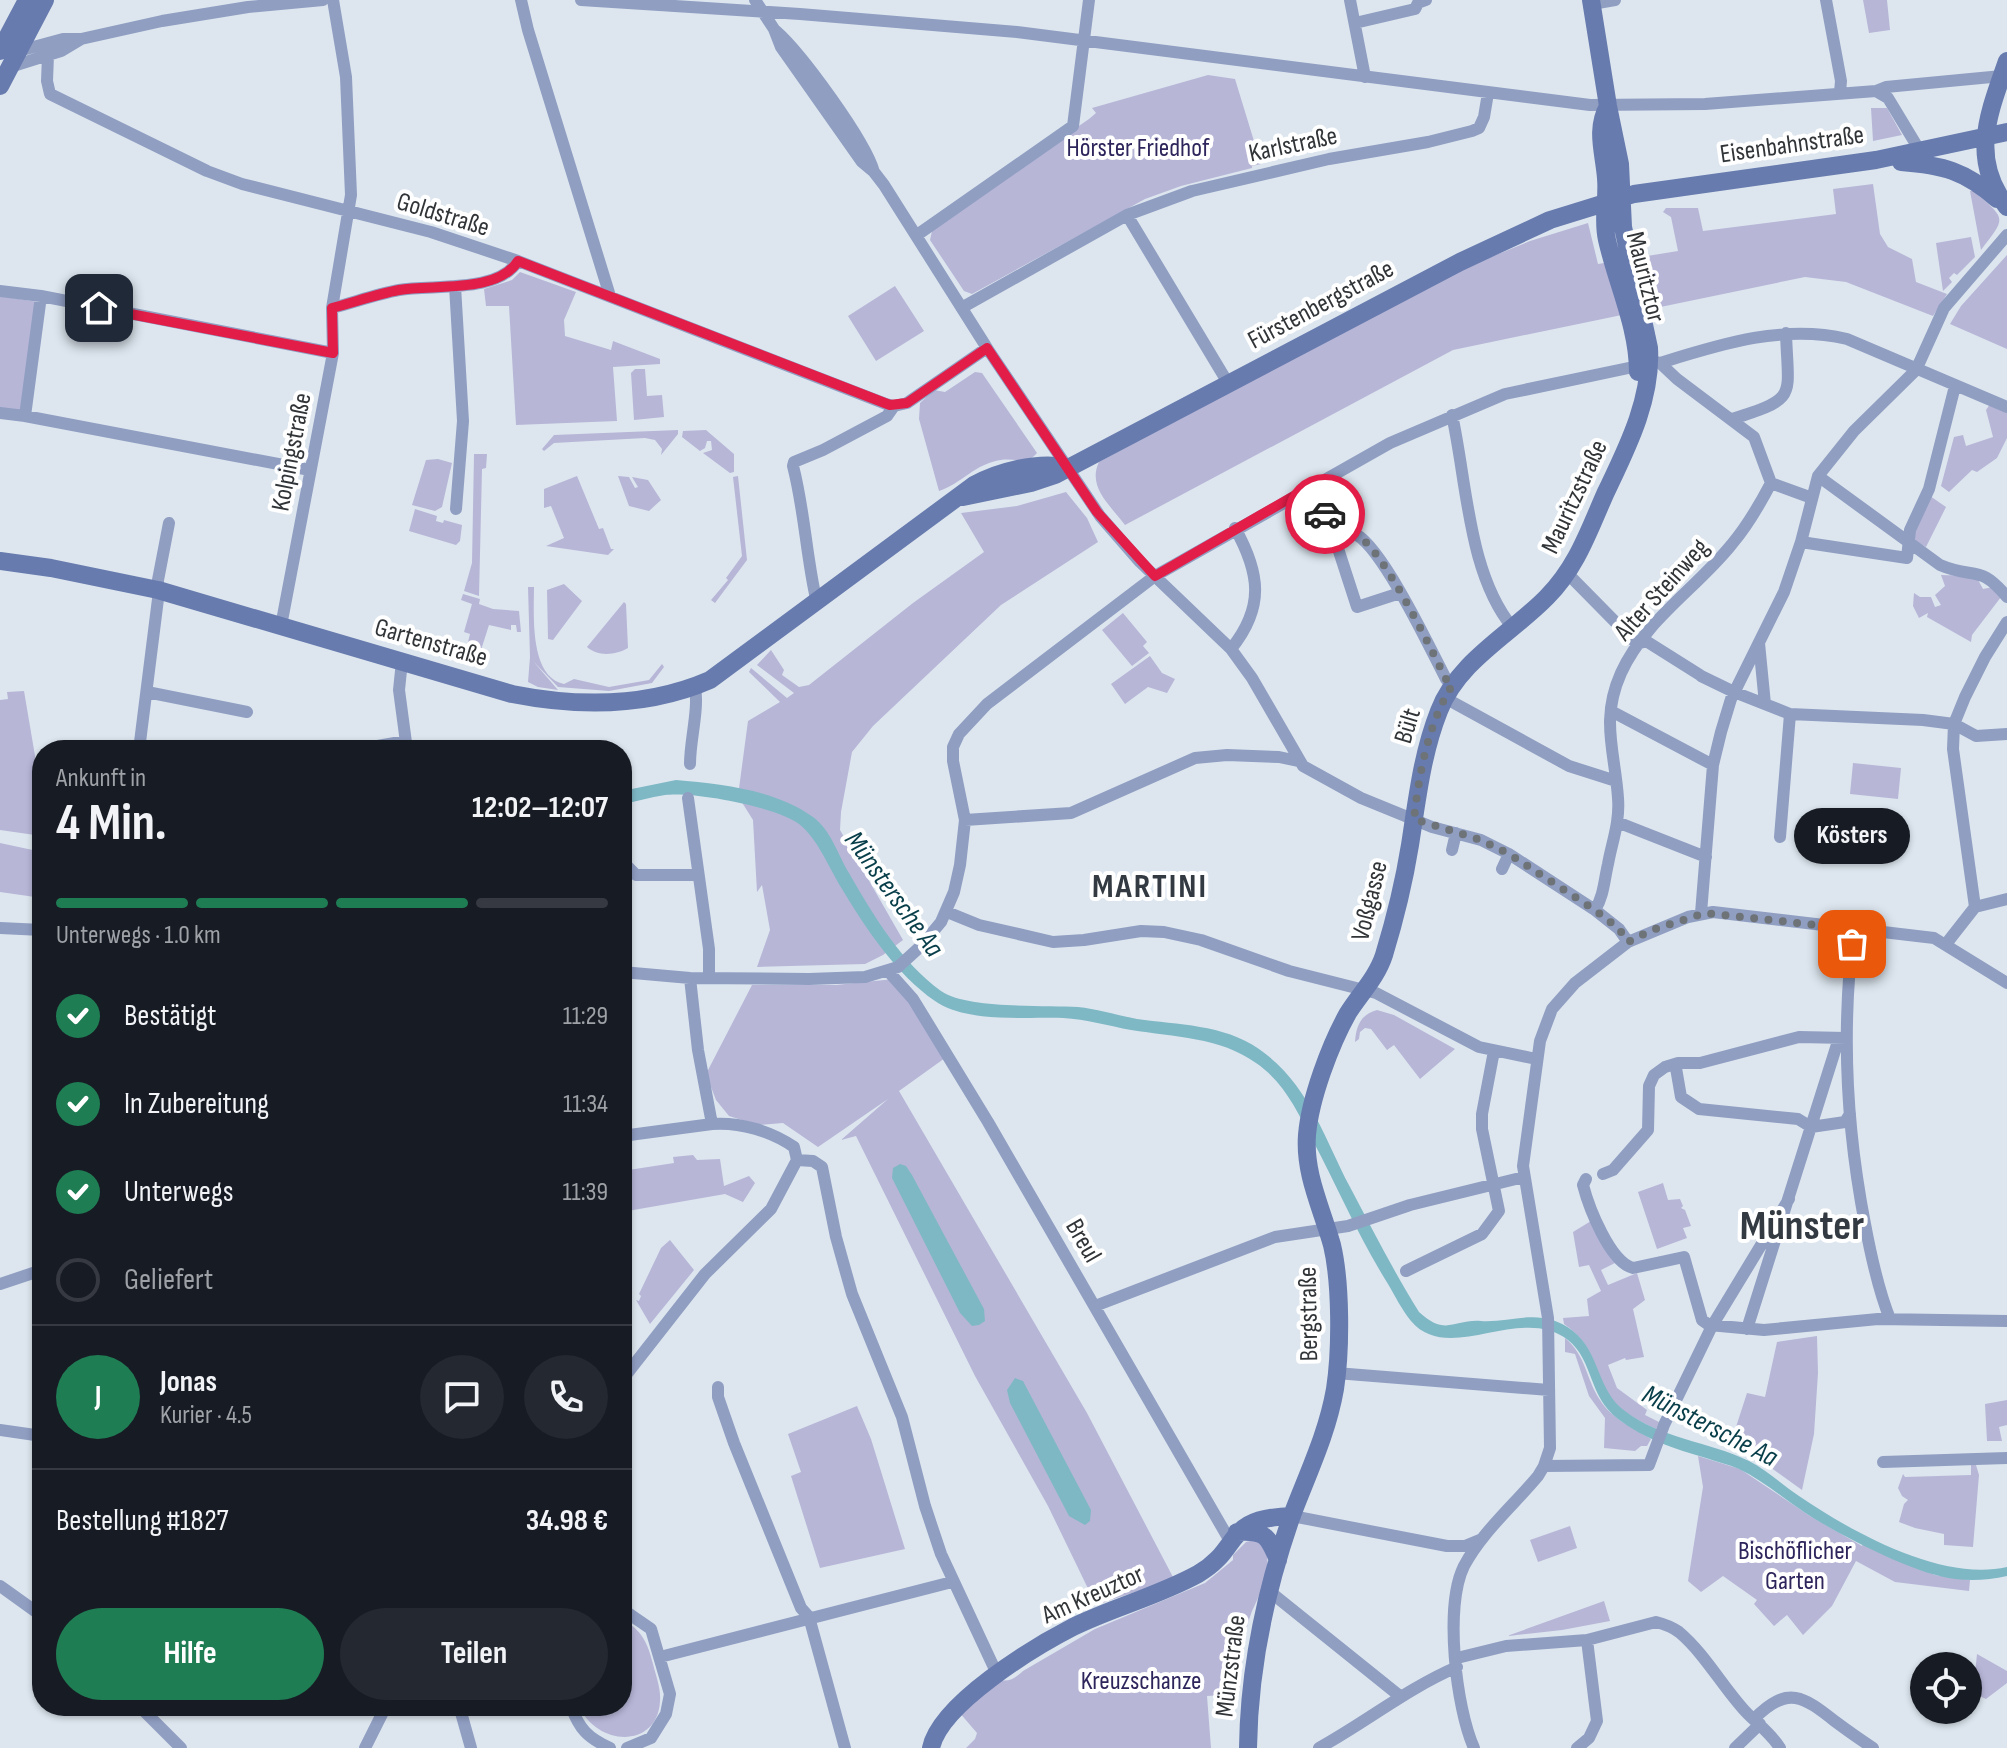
<!DOCTYPE html>
<html lang="de">
<head>
<meta charset="utf-8">
<style>
  :root { --surface:#171b24; --page:#242831; --text:#f1f3f6; --muted:#9ea1a6; --line:#363941; --accent:#1f7d53 }
  body { margin:0; font-family:"Sofia Sans Condensed",sans-serif; background:var(--page); color:var(--text); height:100vh; display:flex; flex-direction:column; font-size:30px; white-space:nowrap }
  * { box-sizing:border-box; margin:0 }
  p { font-size:26px; color:var(--muted) }
  .icon { flex:none; width:44px; height:44px; fill:none; stroke:currentColor; stroke-width:2; stroke-linecap:round; stroke-linejoin:round }
  .map { position:relative; flex:1; overflow:hidden }
  .sheet { position:absolute; left:32px; top:740px; width:600px; height:976px; display:flex; flex-direction:column; background:var(--surface); border-radius:32px; box-shadow:0 2px 6px #0004 }
  .sheet>* { flex:none }
  .controls { position:absolute; left:1910px; top:1652px; display:grid; gap:16px }
  .controls a { display:grid; place-items:center; width:72px; height:72px; border-radius:50%; background:var(--surface); box-shadow:0 2px 6px #0004; font-size:40px }
  .pin { position:absolute; display:grid; place-items:center; width:68px; height:68px; color:#fff; margin:-34px; border-radius:16px; box-shadow:0 4px 12px #0006 }
  .courier { position:absolute; display:grid; place-items:center; width:80px; height:80px; margin:-40px; border:6px solid #e11d48; border-radius:50%; background:#fff; color:#222; box-shadow:0 2px 10px #0007 }
  .bubble { position:absolute; height:56px; border-radius:28px; background:var(--surface); box-shadow:0 2px 6px #0004; font-size:26px; font-weight:700; line-height:56px; text-align:center }
  .overview em { font-style:normal; font-weight:700 }
  .overview div { display:flex; flex-direction:column-reverse }
  .overview { display:flex; align-items:center; justify-content:space-between; height:136px; padding:0 24px }
  h1 { font-size:52px; font-weight:700; line-height:60px }
  .bar { display:grid; grid-template-columns:repeat(4,1fr); gap:12px 8px; align-content:center; height:96px; padding:0 24px }
  .bar i { height:10px; border-radius:6px; background:var(--line) }
  .bar .current { background:var(--accent) }
  .bar p { grid-column:span 4 }
  .line { display:flex; align-items:center; gap:20px; padding:0 24px; border-top:2px solid var(--line) }
  .line div { flex:1 }
  .round { display:grid; place-items:center; flex:none; width:84px; height:84px; border-radius:42px; background:var(--page) }
  ol { padding:0 24px; list-style:none }
  li { display:flex; align-items:center; gap:24px; height:88px }
  li p { margin-inline-start:auto }
  li .icon { padding:8px; border-radius:50%; background:var(--accent); color:#fff; stroke-width:4 }
  li:last-child { color:var(--muted) }
  li i { width:44px; height:44px; border:4px solid var(--line); border-radius:50% }
  .cta { display:flex; gap:16px; margin-top:auto; padding:16px 24px }
  .cta a { flex:1; height:92px; border-radius:48px; background:var(--accent); color:#fff; font-size:32px; font-weight:700; line-height:92px; text-align:center }
  .cta a+a { background:var(--page); color:var(--text) }
  .map>svg:first-child { display:block }
  .green { fill:#b7b6d7 }
  .water { fill:#7fb8c5 }
  .lines { fill:none; stroke-linecap:round; stroke-linejoin:round }
  .street { stroke:#909ec2; stroke-width:12 }
  .secondary { stroke:#677bae; stroke-width:18 }
  .done { stroke:#6e7378; stroke-width:8; stroke-dasharray:0 14.4 }
  .route { stroke:#e11d48; stroke-width:10 }
  .labels { text-anchor:middle; dominant-baseline:central; stroke-width:8; stroke-linejoin:round; paint-order:stroke }
  .street-label { font-size:26px; fill:#323538; stroke:#fff }
  .park-label { font-size:26px; fill:#2d255b; stroke:#fff }
  .water-label { font-size:28px; font-style:italic; fill:#083e49; stroke:#fff }
  .district-label { font-size:34px; font-weight:bold; letter-spacing:2px; fill:#333a41; stroke:#fff }
  .town-label { font-size:42px; font-weight:bold; fill:#333a41; stroke:#fff }
</style>
</head>
<body>
<div class="map">
<svg width="2007" height="1748" viewBox="0 0 2007 1748">
  <rect width="100%" height="100%" fill="#dde6ef"/>
  <!-- green -->
  <path class="green" d="M1863 0H1887L1890 30 1869 33Z
    M1208 75 1235 79 1261 164 1252 166V168L1181 186 1145 199 972 294 964 291 930 240 932 231 938 223 1089 119 1096 113 1092 108Z
    M1871 108H1887L1902 135 1873 141Z
    M1873 184 1880 234 1888 247 1912 259 1916 282 1947 294 1933 316 1846 282 1805 277 1453 350 1125 525C1110 505 1087 487 1099 462L1442 277 1530 241 1588 223 1598 264 1678 251 1671 217 1663 212 1666 208H1698L1703 231 1836 214 1833 189Z
    M1970 191H1974C2006 220 2007 216 1981 250Z
    M1971 237 1975 257 1957 275 1954 273 1949 278 1952 282 1943 291 1936 243Z
    M2007 255V349L1950 324 1961 306Z
    M520 272 576 292 564 320 565 336 611 350 613 341 660 359V364L613 367 617 421 516 425 509 306H486L484 289 512 280Z
    M895 286 924 331 876 361 848 316Z
    M0 296 38 302 23 413 0 410Z
    M635 369H645L647 396 662 395 664 417 634 420 631 373Z
    M975 372 982 373 1037 453C1027 465 1015 458 1001 460 976 463 961 484 939 491L919 419 920 403 934 390 945 392Z
    M1990 404 2007 411V438L1997 458 1977 472 1972 470 1949 492 1941 486 1954 437 1963 435 1966 446 1993 437 1986 410Z
    M678 430V434L661 455 662 449 655 440 645 438 554 443 544 451 542 449 554 435Z
    M706 430 734 454V472L730 473 703 453 712 450 711 441H707L705 448 700 451 682 437 683 431Z
    M474 454H487L486 468 482 469 479 596 464 591 472 563Z
    M438 459 452 463 442 507 435 511 412 505 426 460Z
    M577 476 599 529 603 528 611 549H614L608 555 546 546 564 538 551 506 544 508V489Z
    M618 476 629 477 635 488 638 487 632 477 648 480 661 500 649 511 629 506Z
    M738 476 747 560 715 603 711 600 728 580 726 578 742 556 733 477Z
    M1066 492 1087 518 1098 542 1001 605 873 726 852 752 841 812 840 830 903 940 883 955 865 964 757 967 770 930 762 885 757 892 753 820 738 796 748 721 780 702 749 672 751 668 787 698 794 693 757 665 771 650 784 670 782 675 799 687 809 685 913 603 984 552 961 513 1017 506Z
    M1930 496 1946 507 1926 547 1910 538Z
    M415 509 437 516 436 521 443 523 444 520 462 525 460 541 456 545 409 531Z
    M1941 575 1976 576 1983 589 1993 587 2001 597 1972 635 1971 642 1927 617 1928 613 1919 618 1913 606 1914 593 1920 597H1931L1935 607 1941 605 1935 595 1945 586Z
    M564 584 582 601 553 640 548 639 547 590Z
    M528 587H534C534 614 529 677 564 684L574 679 609 687 649 680 662 664 664 667 652 683 609 691 558 687 533 661 558 690 538 687 528 682 530 657Z
    M463 594 480 599 479 604 493 609 519 611 521 632H517L516 625H511V630L489 625 481 650 467 646 470 634 464 632 472 604 461 600Z
    M624 602 626 604 628 648C616 655 598 657 587 647Z
    M1123 613 1147 642 1143 646 1149 653 1132 666 1102 630Z
    M1150 656 1162 673 1175 679 1167 693 1148 687 1125 704 1111 684Z
    M24 691 42 797V836L0 830V700L8 699 7 692Z
    M1853 763 1901 768 1898 799 1850 794Z
    M0 843 42 852V898L0 892Z
    M894 979 945 1058 899 1091 1087 1413 1174 1579 1096 1605 1048 1506 975 1376 856 1136 841 1140 888 1099 818 1147 783 1123 758 1125 729 1116 716 1100 706 1074 752 985H836Z
    M1377 1010 1394 1015 1455 1049 1420 1079 1394 1045 1387 1050 1371 1029 1365 1028 1360 1032 1359 1039 1355 1042C1356 1026 1361 1014 1377 1010Z
    M693 1155 697 1160 720 1159 724 1186 749 1176 755 1183 743 1202 725 1194 622 1212V1171L674 1163 673 1157Z
    M1663 1183 1668 1200 1680 1199 1683 1206 1681 1208 1685 1210 1691 1226 1683 1228 1687 1238 1657 1249 1638 1192Z
    M1591 1221 1617 1262 1601 1270 1608 1285 1637 1273 1645 1300 1633 1309 1644 1357 1626 1360 1625 1358 1608 1365 1617 1388 1647 1410 1645 1415 1659 1422 1656 1429C1639 1421 1621 1412 1610 1397 1590 1368 1598 1348 1564 1324L1563 1318 1589 1316 1587 1299 1601 1291 1589 1265 1579 1267 1573 1232Z
    M670 1240 694 1270 650 1324 636 1300 639 1301 641 1296 639 1294 661 1248Z
    M1817 1336 1818 1373 1814 1434 1802 1490 1752 1454 1736 1447 1741 1433 1735 1430 1747 1393 1765 1397 1777 1342Z
    M1565 1338C1586 1355 1586 1379 1600 1400 1612 1419 1632 1427 1651 1439L1647 1446H1641L1635 1451 1604 1448 1605 1418 1589 1396 1575 1354 1565 1352Z
    M2007 1400V1425L1999 1427 2002 1441H1987L1985 1404Z
    M857 1406 871 1439 905 1549 820 1568 791 1476 801 1472 788 1434Z
    M1698 1456 1740 1469 1810 1516 1862 1546 1863 1544 1935 1575 1970 1580 1969 1591 1895 1582 1856 1561 1832 1606 1803 1635 1787 1615 1774 1626 1754 1604 1757 1600 1723 1576 1701 1592 1688 1581 1703 1487Z
    M1971 1464 1976 1465 1979 1475 1973 1547 1944 1545V1534L1915 1528 1899 1522 1904 1504 1908 1500 1902 1496 1898 1488 1903 1474 1905 1477 1971 1475Z
    M1570 1526 1577 1548 1538 1562 1530 1540Z
    M1257 1539C1261 1544 1266 1550 1267 1556 1270 1574 1259 1596 1252 1611 1242 1636 1241 1668 1239 1694L1207 1696 1211 1748H966L975 1739 977 1733 959 1712 998 1680C1010 1682 1014 1679 1023 1671L1095 1629 1205 1583 1233 1560V1555L1246 1542Z
    M1604 1601 1610 1621 1562 1630 1507 1636Z
    M622 1620C642 1629 648 1644 653 1664 656 1676 661 1689 660 1701 658 1748 598 1748 579 1706H622Z
    M1977 1654 2007 1671V1683L1986 1699 1973 1693Z"/>
  <!-- water -->
  <path class="water" d="M676 780C722 784 776 790 813 817 831 830 838 855 849 873 873 915 902 963 941 991 966 1009 1045 1005 1078 1007 1097 1009 1117 1015 1137 1019 1178 1025 1223 1024 1259 1049 1308 1083 1323 1135 1350 1187 1372 1229 1393 1270 1419 1312 1446 1337 1454 1319 1481 1321 1513 1323 1541 1306 1573 1331 1600 1352 1597 1391 1625 1411 1661 1439 1708 1441 1749 1461 1767 1470 1782 1485 1799 1496 1852 1532 1941 1582 2007 1567V1576C1990 1580 1972 1581 1955 1579 1916 1575 1837 1534 1804 1512 1783 1498 1762 1480 1739 1469 1728 1464 1717 1462 1706 1458 1675 1449 1644 1439 1618 1419 1588 1396 1594 1361 1568 1340 1520 1303 1449 1366 1411 1321 1402 1310 1395 1296 1388 1284 1358 1236 1338 1188 1312 1139 1297 1111 1284 1082 1256 1063 1220 1037 1174 1037 1131 1030 1109 1026 1086 1019 1063 1018 1026 1017 966 1023 935 1001 897 975 866 929 842 889 829 868 818 839 799 824 777 807 693 791 665 795 650 797 636 802 622 804V791Z
    M900 1164 906 1166 912 1175 984 1309 985 1321 979 1325 972 1326 960 1313 892 1178 893 1168Z
    M1015 1378 1023 1381 1091 1510 1090 1521 1085 1525 1069 1516 1010 1403 1007 1390Z"/>
  <g class="lines">
    <!-- street -->
    <path class="street" d="M521 0 528 30 610 296
      M581 0 800 14 1017 32 1590 105 1705 104 1876 91 1888 98 1920 151
      M755 0 774 29 781 47 862 162 874 172 884 185 987 348 1100 516 1140 562 1231 649 1252 678 1303 766 1361 798 1432 827 1481 840 1509 854 1595 910 1619 929 1628 942
      M1350 0 1365 77
      M1826 0 1841 81 1840 92
      M1592 4 1615 0
      M1355 23 1415 9 1418 3 1426 0
      M776 31C801 53 865 140 874 172
      M15 52 63 39H81L162 21 248 7 323 0
      M48 55 47 81 50 94 207 171 242 184 431 232 518 261 886 404 894 406 907 403 987 348
      M10 67 61 51 81 39
      M1876 91 1886 87 2002 76
      M1127 215 1228 383
      M917 235 1073 126 1089 0
      M455 286 463 421 456 509
      M0 291 41 296 333 353
      M963 307 1127 215 1192 191 1329 159 1428 142 1472 131 1479 128 1484 117 1488 93
      M332 308C355 302 377 294 399 290 433 284 497 294 518 261
      M1660 363C1721 344 1783 324 1847 339L2007 407
      M0 413 25 416 310 470
      M1452 415C1467 482 1468 574 1513 628
      M25 416 41 296
      M1732 419C1799 398 1788 398 1786 333
      M1818 476 1940 565C1975 580 1979 563 2007 597
      M1771 483 1812 498
      M1311 486 1333 533C1342 531 1349 530 1357 535 1384 551 1430 648 1446 679L1453 684
      M1333 533 1357 607 1400 593
      M1801 542 1907 558 1910 530 1929 489 1955 386
      M1568 574 1637 644
      M819 600 815 594C806 552 804 508 793 466L794 462 823 450 887 416 894 406
      M281 626 333 353 332 308 351 195 346 77 333 0
      M1759 643 1765 704
      M1637 644 1646 641 1700 675
      M1231 649C1265 607 1260 573 1235 528
      M402 661 399 690 407 750
      M1701 676 1734 692 1790 714 1923 720 1954 724 1976 736 2007 734
      M147 692 247 712
      M1445 698 1569 766 1616 781
      M1611 711 1713 765
      M139 750 158 599V580L169 523
      M355 750 406 741
      M690 764C690 739 699 711 695 686
      M688 798 709 949V978
      M965 820 1071 813 1195 758 1227 755 1279 757 1298 761
      M1617 822 1706 857
      M1780 837 1790 714
      M1452 850 1456 833
      M627 866 636 875H698
      M1502 869 1509 854
      M1975 907 2007 899
      M1595 910C1604 895 1604 881 1608 864 1612 842 1620 822 1618 798 1615 752 1600 720 1621 673 1645 620 1697 588 1732 544 1748 525 1760 504 1771 483L1754 437 1677 379 1660 363 1650 361
      M947 912 979 925 1053 942 1084 940 1141 931 1164 932 1201 940 1289 971 1376 993 1479 1047 1536 1059
      M1701 913 1713 765 1721 732 1731 699 1784 592 1801 542 1818 476 1854 431 1916 370 1944 308 2007 235
      M0 928 42 930
      M1854 929C1841 1028 1846 1126 1865 1224 1871 1256 1878 1289 1890 1319
      M1946 944 1975 907 1953 749 1954 724 1965 697 1985 657 2007 622
      M888 971 913 999 988 1122 1230 1541
      M622 972 690 978 809 979 865 977 898 967 921 946 941 922 954 892 960 865 965 820 953 761V747L959 734 987 704 1155 576 1390 443 1505 394 1638 366
      M690 978 698 1050 712 1124C740 1122 771 1131 794 1147L797 1160
      M1676 1068 1681 1097 1699 1109 1798 1119 1811 1127 1845 1122 1850 1114
      M622 1136 712 1124
      M797 1160 813 1161 822 1167 836 1237 852 1294 902 1417 925 1506 941 1554 997 1674
      M1603 1174 1613 1170 1648 1130 1649 1086 1654 1075 1665 1067 1678 1063H1700L1799 1037 1846 1038
      M1586 1179 1583 1185C1589 1208 1610 1262 1633 1268L1684 1257 1702 1320 1709 1325 1764 1330 1878 1319 2007 1321
      M1406 1271 1482 1234 1499 1211 1482 1129V1114L1494 1051
      M0 1284 42 1270
      M1095 1306 1275 1237 1348 1226 1410 1205 1524 1177
      M1747 1329 1839 1038
      M1336 1373 1549 1390
      M622 1380 705 1274 771 1209 797 1160
      M718 1387V1397L734 1443 801 1608 809 1617 845 1748
      M0 1430 42 1436
      M1883 1462 2007 1458
      M1544 1466 1649 1465 1664 1425 1712 1326 1789 1199
      M1292 1516 1447 1546H1465L1482 1539
      M0 1586 42 1616
      M1269 1591 1401 1697
      M622 1609 651 1629 670 1694 666 1714 651 1738 627 1748
      M660 1657 952 1582
      M1457 1658 1506 1646 1587 1640 1656 1622C1664 1624 1672 1627 1679 1632 1705 1654 1722 1686 1745 1711 1757 1724 1770 1732 1780 1748
      M139 1706 181 1748
      M456 1706 460 1709 471 1748
      M571 1706C579 1729 588 1738 610 1748
      M1754 1719C1788 1684 1804 1697 1836 1722 1848 1731 1861 1740 1873 1748
      M365 1748 386 1706
      M1319 1748C1366 1722 1408 1688 1457 1667
      M1474 1748C1456 1708 1444 1606 1464 1566 1482 1532 1514 1505 1538 1476L1544 1466 1550 1448 1548 1318 1523 1166 1540 1041 1552 1009 1575 983 1628 942 1688 917 1713 912 1934 938 2007 983
      M1577 1748 1589 1738 1597 1721 1587 1640
      M1735 1748 1760 1724"/>
    <!-- secondary -->
    <path class="secondary" d="M0 51 27 0
      M2007 61C1989 113 1969 158 2007 207
      M0 86 45 0
      M1608 106C1595 130 1604 152 1606 178 1608 199 1602 219 1607 240 1617 284 1638 327 1638 372
      M1901 162C1943 165 1965 171 1997 199
      M963 497 1031 483 1055 475 1460 262 1550 220 1634 194 1876 160 2007 132
      M0 561 51 568 158 590 512 694C578 707 648 707 710 680L974 485C1000 471 1036 462 1065 467
      M1237 1532C1265 1530 1268 1536 1278 1560
      M931 1748C940 1704 1034 1647 1073 1627 1114 1607 1158 1596 1198 1574 1243 1548 1222 1518 1292 1516
      M1248 1748C1249 1669 1265 1593 1291 1518 1307 1475 1327 1435 1335 1389 1341 1350 1341 1283 1332 1245 1322 1209 1304 1174 1307 1135 1310 1099 1330 1045 1348 1013 1360 994 1377 977 1384 955 1395 919 1404 882 1410 845 1417 800 1422 754 1439 711 1458 661 1511 634 1547 597 1577 567 1589 530 1606 492 1627 448 1652 399 1649 348L1623 227 1620 164 1608 106 1591 0"/>
  </g>
  <g class="lines">
    <!-- done -->
    <path class="done" d="M1325 514 1333 533C1342 530 1349 530 1357 535 1384 551 1430 647 1446 679L1453 684C1428 723 1419 774 1414 819L1481 840 1509 854 1595 910 1619 929 1628 942 1652 930 1705 913 1854 929 1852 944"/>
    <!-- route -->
    <path class="route" d="M99 308 333 353 332 308C355 302 377 294 399 290 433 284 497 294 518 261L890 405 907 403 987 348 1097 512 1155 576 1311 486 1325 514"/>
  </g>
  <g class="labels">
    <!-- street labels -->
    <g class="street-label">
      <text transform="translate(1293 145) rotate(-12)">Karlstraße</text>
      <text transform="translate(1792 145) rotate(-8)">Eisenbahnstraße</text>
      <text transform="translate(443 215) rotate(17)">Goldstraße</text>
      <text transform="translate(1645 277) rotate(76)">Mauritztor</text>
      <text transform="translate(1321 305) rotate(-28)">Fürstenbergstraße</text>
      <text transform="translate(292 452) rotate(-79)">Kolpingstraße</text>
      <text transform="translate(1575 497) rotate(-65)">Mauritzstraße</text>
      <text transform="translate(1662 590) rotate(-48)">Alter Steinweg</text>
      <text transform="translate(431 643) rotate(16)">Gartenstraße</text>
      <text transform="translate(1408 726) rotate(-73)">Bült</text>
      <text transform="translate(1370 901) rotate(-76)">Voßgasse</text>
      <text transform="translate(1083 1241) rotate(60)">Breul</text>
      <text transform="translate(1309 1314) rotate(-91)">Bergstraße</text>
      <text transform="translate(1093 1595) rotate(-24)">Am Kreuztor</text>
      <text transform="translate(1231 1666) rotate(-83)">Münzstraße</text>
    </g>
    <!-- park labels -->
    <g class="park-label">
      <text x="1138" y="148">Hörster Friedhof</text>
      <text x="1795" y="1551">Bischöflicher<tspan x="1795" dy="30">Garten</tspan></text>
      <text x="1141" y="1681">Kreuzschanze</text>
    </g>
    <!-- water labels -->
    <g class="water-label">
      <text transform="translate(894 894) rotate(54)">Münstersche Aa</text>
      <text transform="translate(1710 1426) rotate(27)">Münstersche Aa</text>
    </g>
    <!-- district labels -->
    <g class="district-label">
      <text x="1150" y="886">MARTINI</text>
    </g>
    <!-- town labels -->
    <g class="town-label">
      <text x="1802" y="1226">Münster</text>
    </g>
  </g>
</svg>
<div class="controls">
<a><svg class="icon" aria-label="locate" viewBox="0 0 24 24"><circle cx="12" cy="12" r="6"/><path d="M12 2v4M12 18v4M2 12h4M18 12h4"/></svg></a>
</div>
<div class="pin" style="left:1852px;top:944px;background:#ea580c"><svg class="icon" aria-label="bag" viewBox="0 0 24 24"><path d="M5 8h14l-1 12H6zM9 8a3 3 0 0 1 6 0"/></svg></div>
<div class="pin" style="left:99px;top:308px;background:#1f2937"><svg class="icon" aria-label="home" viewBox="0 0 24 24"><path d="M3 11l9-7 9 7M6 9v11h12V9"/></svg></div>
<div class="courier" style="left:1325px;top:514px"><svg class="icon" aria-label="car" viewBox="0 0 24 24"><path d="M5 17H2v-5l4-1 3-4h7l3 4 3 1v5h-3M9 17h6M6 11h13"/><circle cx="7" cy="17" r="2"/><circle cx="17" cy="17" r="2"/></svg></div>
<div class="bubble" style="left:1794px;top:808px;width:116px">Kösters</div>
<section class="sheet">
<div class="overview"><div><h1>4 Min.</h1><p>Ankunft in</p></div><em>12:02–12:07</em></div>
<div class="bar"><i class="current"></i><i class="current"></i><i class="current"></i><i></i><p>Unterwegs · 1.0 km</p></div>
<ol>
<li><svg class="icon" aria-label="check" viewBox="0 0 24 24"><path d="M5 12l5 5 9-10"/></svg>Bestätigt<p>11:29</p></li>
<li><svg class="icon" aria-label="check" viewBox="0 0 24 24"><path d="M5 12l5 5 9-10"/></svg>In Zubereitung<p>11:34</p></li>
<li><svg class="icon" aria-label="check" viewBox="0 0 24 24"><path d="M5 12l5 5 9-10"/></svg>Unterwegs<p>11:39</p></li>
<li><i></i>Geliefert</li>
</ol>
<div class="line" style="height:144px"><b class="round" style="background:var(--accent);color:#fff">J</b><div><b>Jonas</b><p>Kurier · 4.5</p></div><a class="round"><svg class="icon" aria-label="chat" viewBox="0 0 24 24"><path d="M4 5h16v11H9l-5 4z"/></svg></a><a class="round"><svg class="icon" aria-label="phone" viewBox="0 0 24 24"><path d="M5 4h4l2 5-3 2q2 4 5 5l2-3 5 2v4C11 20 4 13 5 4z"/></svg></a></div>
<div class="line" style="height:104px"><div>Bestellung #1827</div><b>34.98 €</b></div>
<div class="cta"><a>Hilfe</a><a>Teilen</a></div>
</section>
</div>
</body>
</html>
